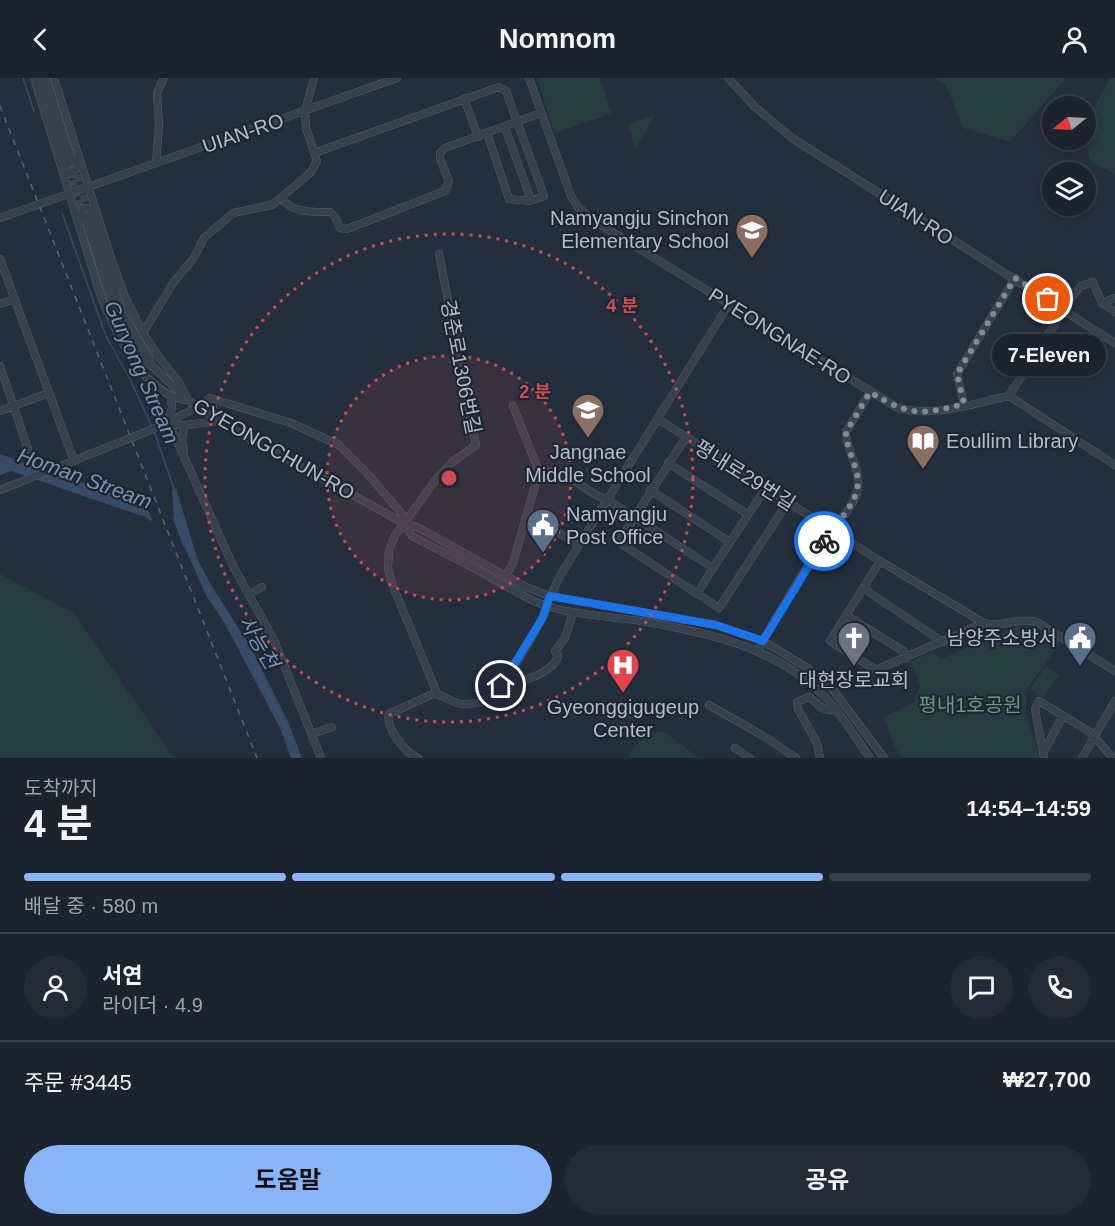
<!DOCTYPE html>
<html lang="ko">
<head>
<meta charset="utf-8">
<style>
  :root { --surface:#1b232e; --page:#242b36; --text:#f1f3f6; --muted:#a0a4aa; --line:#39404a; --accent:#8ab4f8 }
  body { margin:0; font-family:Helvetica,"Noto Sans KR",sans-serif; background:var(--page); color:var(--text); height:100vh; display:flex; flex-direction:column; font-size:22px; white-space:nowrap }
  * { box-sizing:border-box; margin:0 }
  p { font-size:20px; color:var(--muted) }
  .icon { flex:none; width:33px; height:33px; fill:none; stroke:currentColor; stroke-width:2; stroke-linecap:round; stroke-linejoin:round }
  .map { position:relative; height:680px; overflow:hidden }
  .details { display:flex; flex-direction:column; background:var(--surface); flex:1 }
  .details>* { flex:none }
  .needle { width:39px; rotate:252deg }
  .buttons { position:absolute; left:1042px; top:18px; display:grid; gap:12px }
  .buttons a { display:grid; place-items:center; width:54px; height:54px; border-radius:50%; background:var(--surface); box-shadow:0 3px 9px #0003,0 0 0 2px var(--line); font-size:30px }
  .pin { position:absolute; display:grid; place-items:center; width:51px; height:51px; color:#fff; margin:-26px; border:3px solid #fff; border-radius:50%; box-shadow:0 2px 6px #0007 }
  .courier { position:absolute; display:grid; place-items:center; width:60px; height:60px; margin:-30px; border:4px solid #1a73e8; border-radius:50%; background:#fff; color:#222; box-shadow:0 2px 8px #0007 }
  .bubble { position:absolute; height:42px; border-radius:21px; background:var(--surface); box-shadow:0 3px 9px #0003,0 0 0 2px var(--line); font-size:20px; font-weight:700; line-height:42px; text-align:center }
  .summary em { font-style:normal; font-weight:700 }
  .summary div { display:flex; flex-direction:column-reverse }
  .summary { display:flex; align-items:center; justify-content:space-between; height:102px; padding:0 24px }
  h1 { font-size:39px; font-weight:700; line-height:45px }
  .bar { display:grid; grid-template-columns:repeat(4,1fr); gap:9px 6px; align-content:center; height:72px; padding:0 24px }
  .bar i { height:8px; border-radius:4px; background:var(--line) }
  .bar .on { background:var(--accent) }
  .bar p { grid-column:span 4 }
  .line { display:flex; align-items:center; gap:15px; padding:0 24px; border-top:2px solid var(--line) }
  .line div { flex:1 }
  .round { display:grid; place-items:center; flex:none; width:63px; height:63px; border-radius:32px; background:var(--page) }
  .button { display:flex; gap:12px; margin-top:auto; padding:12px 24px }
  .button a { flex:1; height:69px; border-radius:36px; background:var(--accent); color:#111; font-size:24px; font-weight:700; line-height:69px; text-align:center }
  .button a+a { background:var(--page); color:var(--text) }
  header { display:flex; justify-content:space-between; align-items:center; height:78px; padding:0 24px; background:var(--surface); font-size:27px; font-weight:700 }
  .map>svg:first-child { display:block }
  .green { fill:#263c3f }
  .water { fill:#394c67 }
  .pier { fill:#242f3e }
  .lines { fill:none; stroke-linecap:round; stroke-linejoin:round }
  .stream { stroke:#394c67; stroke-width:1.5 }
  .minor-tunnel { stroke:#3a4453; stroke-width:7; stroke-dasharray:7 3.5; stroke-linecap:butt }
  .minor-casing { stroke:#565f6c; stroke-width:8 }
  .minor { stroke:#38414e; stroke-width:7 }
  .rail { stroke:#5a6575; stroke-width:1.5; stroke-dasharray:6 6; stroke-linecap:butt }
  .done { stroke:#828b98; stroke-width:6; stroke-dasharray:0 10.8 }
  .route { stroke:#1a73e8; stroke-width:8 }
  .ring { fill:none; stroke:#ce4d50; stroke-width:3; stroke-dasharray:3 6 }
  .labels { text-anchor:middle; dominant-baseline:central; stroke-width:4.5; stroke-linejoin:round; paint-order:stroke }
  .street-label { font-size:20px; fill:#b4bcc9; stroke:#1d2633 }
  .poi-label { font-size:20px; fill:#b4bcc9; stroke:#1d2633 }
  .park-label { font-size:20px; fill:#6b9a76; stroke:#1d2633 }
  .water-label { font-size:21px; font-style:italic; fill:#7c92b1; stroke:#1d2633 }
  .centre { fill:#ce4d50; stroke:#1d2633; stroke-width:3 }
  .ring-label { font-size:18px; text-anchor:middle; font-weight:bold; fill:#ce4d50; stroke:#1d2633; stroke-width:4.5; stroke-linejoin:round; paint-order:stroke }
</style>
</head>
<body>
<header><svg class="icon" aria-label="back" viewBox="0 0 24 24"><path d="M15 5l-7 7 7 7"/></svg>Nomnom<svg class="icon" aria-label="person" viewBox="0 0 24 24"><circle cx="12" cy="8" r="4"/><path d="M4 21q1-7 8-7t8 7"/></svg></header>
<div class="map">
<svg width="1115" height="680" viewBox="0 0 1115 680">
  <rect width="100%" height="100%" fill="#242f3e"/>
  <!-- green -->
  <path class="green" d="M537 0H600L612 36 554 55Z
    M934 0H1066L1010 64 963 50 946 7Z
    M1110 0H1115V96L1091 84 1085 62 1086 46Z
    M656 36 635 71 628 46Z
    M0 496 74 535 174 680H0Z
    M1036 545 1063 561 1027 611 1026 635 1040 680H902L896 671 883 639 913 625 920 608 911 583 933 574 941 581 1010 551Z
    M1046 588 1059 597 1043 620 1030 611Z
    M655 653 666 655 699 680H627C635 668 641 657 655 653Z"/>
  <!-- water -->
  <path class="water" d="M0 376 147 427 173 441 174 439 172 412 176 410 197 480 210 505 251 570 289 646 302 680H291L280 650 224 544 207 519 185 470 170 454 145 439 11 393 0 397Z"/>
  <!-- pier -->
  <path class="pier" d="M145 423 171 436 200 512 182 472 168 456 154 448Z"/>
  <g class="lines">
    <!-- stream -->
    <path class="stream" d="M23 0 34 33
      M62 135 106 258 130 301 152 349
      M154 353 174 411"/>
    <!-- minor-tunnel -->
    <path class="minor-tunnel" d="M73 87 89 134
      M69 92 83 136"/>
    <!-- minor casing -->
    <g class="minor-casing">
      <path id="minor" d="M34 0 101 219C117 256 141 314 185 322
        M39 0 67 87
        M46 0 73 85
        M54 0 110 177 125 219 143 255 158 278 178 303 188 322
        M529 0 571 118 578 129 596 144 896 329C930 341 974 325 1009 318L1115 387
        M728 0 755 29 792 60 1115 265
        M464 20 478 59
        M505 49 531 122
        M314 75 499 9 506 13 544 118 530 123 509 121 487 55
        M156 85 159 46 157 15 164 0
        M62 89 66 95 71 96 77 90 78 80
        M281 120C292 135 313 134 330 134L335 139 340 150 347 151 445 113 449 103 440 81V75L445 70 541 35
        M90 136 122 234 149 280 152 288
        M84 138 116 238 143 283 152 288 188 322 218 343 391 438 404 446 412 458C436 471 461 483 485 496 506 508 527 522 550 529 579 537 611 539 641 543 706 554 776 569 824 618 842 636 855 659 870 680
        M0 140 397 0
        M79 142 83 130 93 131 96 135
        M0 181 74 383
        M1102 225 1115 220
        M0 226 14 221
        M143 255 173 205 193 181 204 160 233 135 272 127 302 102 311 94 317 83 306 50 305 33 314 0
        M0 288 29 374
        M1009 318 1072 219 1081 208 1093 204 1102 225 1115 234
        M964 326 957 296 1015 200
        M0 333 49 315
        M658 341 880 483 984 545C1002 550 1019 539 1037 544L1115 593
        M164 345C172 336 173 331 171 319
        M163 347 173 354 233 488 274 562 321 680
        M165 347H186L218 343
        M184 348 182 363 184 373
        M686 359 620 462V465L719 530 788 424
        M668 385 747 436
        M539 394C571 389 581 414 608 422L713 490 766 410
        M0 412 163 347 197 329 210 320 291 345 339 367 366 394 402 436 404 446
        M650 412 730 464
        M526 439 538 442 579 467
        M404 446 417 449 526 509 550 518 716 547 763 563 809 591 831 609 884 680
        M880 483 830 563 876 592 984 545
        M506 498 513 485 539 394 513 328
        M863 510 943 564
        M249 516 262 509
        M697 516 713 490
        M846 537 903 573 907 580
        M757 573C778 536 801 498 824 462 835 446 856 429 858 408 860 389 846 372 846 354L870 314
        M501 608C517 606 554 595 558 578L555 573 565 560 573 534
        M437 615 392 506 388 490 389 472 395 458 439 397 451 385 476 367 439 176
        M809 619 797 624 798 631 817 665 820 680
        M809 619C817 625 825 636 836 631
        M709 627 765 659 796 680
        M312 656 332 649
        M735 670 750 680
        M1044 673 1063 638
        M418 680C406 676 385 649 389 636L433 616C445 616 452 627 464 626 471 626 481 625 487 621 506 610 531 560 543 539L546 527 561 496 729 226
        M1044 680 1035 631 1039 623 1090 654 1113 680
        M1082 680 1115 623"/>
    </g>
    <!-- minor -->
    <use href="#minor" class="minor"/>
    <!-- rail -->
    <path class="rail" d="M0 28 257 680"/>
  </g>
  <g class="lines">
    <!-- done -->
    <path class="done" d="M824 463C837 443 863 422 857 396 854 382 846 368 846 354L870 314C910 338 920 337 964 326L957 296 1015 200 1048 221"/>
    <!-- route -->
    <path class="route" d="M501 608 543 539 550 518 716 547 763 563 824 463"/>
  </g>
  <!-- distance rings -->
  <circle cx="449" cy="400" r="122" fill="#ce4d50" fill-opacity=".12"/>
  <g class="ring">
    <circle cx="449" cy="400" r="122"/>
    <circle cx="449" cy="400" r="244"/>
  </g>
  <!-- icons -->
  <defs>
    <g id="school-pin" transform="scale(1.725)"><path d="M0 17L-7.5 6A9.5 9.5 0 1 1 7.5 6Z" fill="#8d6e63" stroke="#1d2633"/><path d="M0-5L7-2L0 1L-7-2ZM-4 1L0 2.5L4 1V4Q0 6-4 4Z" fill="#fff"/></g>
    <g id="library-pin" transform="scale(1.725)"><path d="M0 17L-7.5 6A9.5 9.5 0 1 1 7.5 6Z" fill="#8d6e63" stroke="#1d2633"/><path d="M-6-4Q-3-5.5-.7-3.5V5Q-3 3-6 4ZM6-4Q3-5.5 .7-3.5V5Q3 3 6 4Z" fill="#fff"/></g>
    <g id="civic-pin" transform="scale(1.725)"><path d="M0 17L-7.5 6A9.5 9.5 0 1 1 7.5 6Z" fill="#5c6f8a" stroke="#1d2633"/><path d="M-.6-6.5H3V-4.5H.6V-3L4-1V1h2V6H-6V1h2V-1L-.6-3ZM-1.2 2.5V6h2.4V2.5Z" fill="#fff"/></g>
    <g id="church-pin" transform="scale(1.725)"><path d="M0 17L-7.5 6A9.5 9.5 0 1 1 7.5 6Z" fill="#6b7280" stroke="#1d2633"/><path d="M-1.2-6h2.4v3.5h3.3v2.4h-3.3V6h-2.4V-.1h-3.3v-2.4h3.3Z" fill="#fff"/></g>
    <g id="hospital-pin" transform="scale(1.725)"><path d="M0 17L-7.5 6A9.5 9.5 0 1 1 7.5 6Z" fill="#e0444e" stroke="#1d2633"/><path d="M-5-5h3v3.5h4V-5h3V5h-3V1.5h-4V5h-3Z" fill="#fff"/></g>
  </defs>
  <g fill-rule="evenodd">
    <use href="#school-pin" x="752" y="152"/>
    <use href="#school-pin" x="588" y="332"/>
    <use href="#library-pin" x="923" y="363"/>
    <use href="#civic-pin" x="543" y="447"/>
    <use href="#church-pin" x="854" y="560"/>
    <use href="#civic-pin" x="1080" y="560"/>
    <use href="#hospital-pin" x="623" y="587"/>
  </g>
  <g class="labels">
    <!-- street labels -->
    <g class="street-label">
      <text transform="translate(243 55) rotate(-19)">UIAN-RO</text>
      <text transform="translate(916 139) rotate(33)">UIAN-RO</text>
      <text transform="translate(780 258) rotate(32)">PYEONGNAE-RO</text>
      <text transform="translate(461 289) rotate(79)">경춘로1306번길</text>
      <text transform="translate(274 371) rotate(30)">GYEONGCHUN-RO</text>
      <text transform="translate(745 397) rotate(32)">평내로29번길</text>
    </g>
    <!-- poi labels -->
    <g class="poi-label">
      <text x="729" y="140" text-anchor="end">Namyangju Sinchon<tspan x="729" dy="23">Elementary School</tspan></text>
      <text x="946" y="363" text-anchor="start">Eoullim Library</text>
      <text x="588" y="374">Jangnae<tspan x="588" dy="23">Middle School</tspan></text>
      <text x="566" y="436" text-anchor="start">Namyangju<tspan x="566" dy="23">Post Office</tspan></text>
      <text x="1057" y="560" text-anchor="end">남양주소방서</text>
      <text x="854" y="602">대현장로교회</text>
      <text x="623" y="629">Gyeonggigugeup<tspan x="623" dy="23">Center</tspan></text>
    </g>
    <!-- park labels -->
    <g class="park-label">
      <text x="970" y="627">평내1호공원</text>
    </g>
    <!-- water labels -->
    <g class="water-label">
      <text transform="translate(142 294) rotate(66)">Guryong Stream</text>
      <text transform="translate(85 400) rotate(20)">Homan Stream</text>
      <text transform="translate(259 564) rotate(59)">사능천</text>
    </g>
  </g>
  <circle cx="449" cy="400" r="9" class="centre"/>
  <g class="ring-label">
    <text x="622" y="234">4 분</text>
    <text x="535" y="320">2 분</text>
  </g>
</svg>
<div class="buttons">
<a><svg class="needle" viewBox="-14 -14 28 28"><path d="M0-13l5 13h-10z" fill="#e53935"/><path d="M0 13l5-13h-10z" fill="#a0a4aa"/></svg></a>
<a><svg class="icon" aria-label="layers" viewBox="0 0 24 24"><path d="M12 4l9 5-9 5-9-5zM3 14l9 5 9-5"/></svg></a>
</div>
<div class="pin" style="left:1048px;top:221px;background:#ea580c"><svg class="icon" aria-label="bag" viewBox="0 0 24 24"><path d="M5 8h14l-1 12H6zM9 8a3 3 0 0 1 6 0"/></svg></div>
<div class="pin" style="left:501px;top:608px;background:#1f2937"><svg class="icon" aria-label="home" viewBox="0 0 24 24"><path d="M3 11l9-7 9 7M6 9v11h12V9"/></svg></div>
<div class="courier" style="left:824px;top:463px"><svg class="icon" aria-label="bike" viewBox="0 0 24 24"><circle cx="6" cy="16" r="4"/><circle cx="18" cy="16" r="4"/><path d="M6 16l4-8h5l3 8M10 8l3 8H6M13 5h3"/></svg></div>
<div class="bubble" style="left:992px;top:256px;width:114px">7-Eleven</div>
</div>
<section class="details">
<div class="summary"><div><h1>4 분</h1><p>도착까지</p></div><em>14:54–14:59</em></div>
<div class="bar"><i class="on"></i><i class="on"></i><i class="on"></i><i></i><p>배달 중 · 580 m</p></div>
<div class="line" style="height:108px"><a class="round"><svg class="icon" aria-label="person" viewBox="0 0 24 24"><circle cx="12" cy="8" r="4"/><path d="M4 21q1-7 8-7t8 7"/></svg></a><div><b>서연</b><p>라이더 · 4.9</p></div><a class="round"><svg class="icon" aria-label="chat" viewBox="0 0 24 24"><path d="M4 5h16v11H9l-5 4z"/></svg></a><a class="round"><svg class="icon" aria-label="phone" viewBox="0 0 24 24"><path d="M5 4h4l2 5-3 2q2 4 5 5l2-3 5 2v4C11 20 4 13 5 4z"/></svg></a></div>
<div class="line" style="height:78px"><div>주문 #3445</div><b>₩27,700</b></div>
<div class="button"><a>도움말</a><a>공유</a></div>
</section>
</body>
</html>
